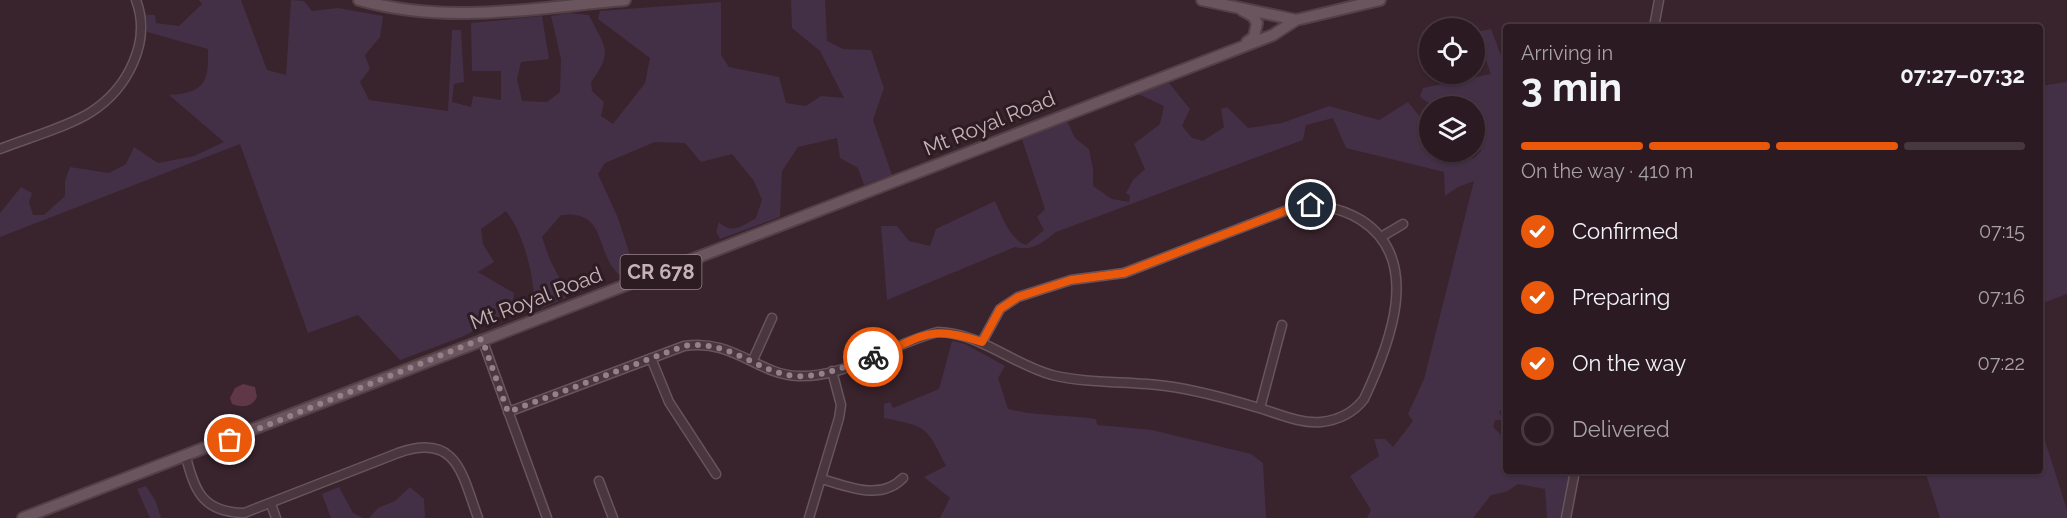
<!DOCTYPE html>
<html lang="en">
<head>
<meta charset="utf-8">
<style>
  :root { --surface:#2b1a21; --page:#37272e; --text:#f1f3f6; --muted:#a6a1a5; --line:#47383f; --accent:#ea580c }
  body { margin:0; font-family:Raleway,sans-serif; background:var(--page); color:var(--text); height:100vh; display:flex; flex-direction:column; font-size:22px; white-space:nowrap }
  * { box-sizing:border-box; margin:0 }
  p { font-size:20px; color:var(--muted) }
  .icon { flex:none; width:33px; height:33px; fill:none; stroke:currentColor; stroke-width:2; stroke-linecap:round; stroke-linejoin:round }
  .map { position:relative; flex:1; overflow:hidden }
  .details { position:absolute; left:1503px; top:24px; width:540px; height:450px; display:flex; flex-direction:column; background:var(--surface); border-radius:6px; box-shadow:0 2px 4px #0004,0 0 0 2px var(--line) }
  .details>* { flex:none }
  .buttons { position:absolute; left:1419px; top:18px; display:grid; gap:12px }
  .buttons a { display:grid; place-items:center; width:66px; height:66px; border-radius:50%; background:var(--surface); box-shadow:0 2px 4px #0004,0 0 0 2px var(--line); font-size:30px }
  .pin { position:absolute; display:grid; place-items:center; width:51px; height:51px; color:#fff; margin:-26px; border:3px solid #fff; border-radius:50%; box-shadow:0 2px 6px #0007 }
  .courier { position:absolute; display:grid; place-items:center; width:60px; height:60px; margin:-30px; border:4px solid #ea580c; border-radius:50%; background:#fff; color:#222; box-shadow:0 2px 8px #0007 }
  .overview em { font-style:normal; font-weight:700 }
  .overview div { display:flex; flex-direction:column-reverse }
  .overview { display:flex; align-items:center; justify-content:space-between; height:102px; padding:0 18px }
  h1 { font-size:39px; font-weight:700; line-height:45px }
  .bar { display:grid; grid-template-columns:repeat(4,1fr); gap:9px 6px; align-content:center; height:72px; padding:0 18px }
  .bar i { height:8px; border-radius:4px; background:var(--line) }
  .bar .selected { background:var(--accent) }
  .bar p { grid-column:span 4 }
  ol { padding:0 18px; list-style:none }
  li { display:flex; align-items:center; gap:18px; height:66px }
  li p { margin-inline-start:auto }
  li .icon { padding:6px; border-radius:50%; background:var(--accent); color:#fff; stroke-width:4 }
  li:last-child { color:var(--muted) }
  li i { width:33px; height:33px; border:3px solid var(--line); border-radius:50% }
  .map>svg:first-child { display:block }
  .green { fill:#433046 }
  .water { fill:#5f3747 }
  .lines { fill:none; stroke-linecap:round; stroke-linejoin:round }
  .minor-casing { stroke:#67545c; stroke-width:11 }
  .major-casing { stroke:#534047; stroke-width:14 }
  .minor { stroke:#4a363e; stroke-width:8 }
  .major { stroke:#6a545d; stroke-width:10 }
  .done { stroke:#957f88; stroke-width:6; stroke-dasharray:0 10.8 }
  .route { stroke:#ea580c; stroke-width:8 }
  .labels { text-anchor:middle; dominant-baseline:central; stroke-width:6; stroke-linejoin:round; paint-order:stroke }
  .shield { fill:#2e1c23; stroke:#98848c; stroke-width:1.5 }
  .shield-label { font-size:20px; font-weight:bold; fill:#c6b1b9 }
  .street-label { font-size:21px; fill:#c6b1b9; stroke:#2e1c23 }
</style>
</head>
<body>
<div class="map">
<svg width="2067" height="518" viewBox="0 0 2067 518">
  <rect width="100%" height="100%" fill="#39232c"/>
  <!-- green -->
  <path class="green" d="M199 0H241L267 70 286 75 291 0 304 1 312 11 338 8 383 16 380 37 365 55 370 69 360 82 369 100 448 111 452 30H461L464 82 454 84 452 102 471 107 473 96 501 100V71H472L471 23 542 16 549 59 521 62 517 79 522 101 547 102 560 92 561 59 551 16 569 13 589 15C605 48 614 50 591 82L592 91 604 102 601 116 613 124 645 83 650 58 598 19 600 11 721 2V55L729 67 779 77 786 103 806 106 821 96 844 98 820 51 792 28 791 0H825L827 41 843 49 871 50 884 88 873 120 892 175 864 185 858 168 840 158 837 138 798 147 782 171 780 217 720 239 716 232 719 222C732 235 742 226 756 218L762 200 754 181 732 154 701 162 685 143 655 142 605 163 598 174 618 218 635 270 622 277C593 256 610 209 561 215L542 237 550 260 569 296 541 309C532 297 534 288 531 273 526 250 520 230 506 211L481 229 483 244 494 262 478 272 514 293 512 310 464 336 400 360 358 315 308 333 240 144 0 237V213L21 187 32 193 29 202 33 215H44L65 196V181L70 167 109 173 126 164 134 147 158 163 194 156 224 142 169 95C204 93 209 83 208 49L147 32 146 15H155L156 23 179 26 202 4Z
    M1491 29 1502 58 1506 81V405L1499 412 1504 420H1495L1493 427 1506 440V471H1570L1561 518H1547L1545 489 1518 484 1506 492 1491 495 1473 518H1367L1371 510 1350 476 1379 456 1374 439H1385L1393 447 1413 421 1408 414 1424 379 1474 181 1458 187 1445 196 1444 172 1346 148 1333 118 1306 125 1303 140 1056 232C1043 242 1032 252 1015 247L887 300 881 226H897L909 241 930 246 936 229 995 201C1003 218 1008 237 1026 245L1044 230 1037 217 1045 209 1022 139 1067 121 1075 138 1089 149 1093 169V186L1112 199 1129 202 1130 196 1126 193 1133 180 1145 169 1134 144 1160 124 1164 106 1136 93 1169 83 1190 109 1182 126 1192 138 1203 141 1224 127 1221 109 1227 107 1248 128 1282 123 1329 106 1379 120 1408 102 1429 128 1430 152H1443L1453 160 1474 158 1481 151 1475 138 1474 106H1466L1452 98 1447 106C1435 106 1428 105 1420 96L1423 88 1491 74 1477 37 1481 31Z
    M2067 82V294L2040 304V86Z
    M952 341 965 344 1005 366 998 378 1008 409C1036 416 1066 415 1096 419L1097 425 1152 430 1251 454 1263 463 1266 518H925H940L950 498 924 477 946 466C926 426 928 427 884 418V404L890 402 893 408 939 389Z
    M2040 425 2067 510V518H1940L1925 471H2040Z
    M146 486 156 502 161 518H150L137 489Z
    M339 487 353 513 363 518H331L322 494Z
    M410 487 424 499 425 518H369L378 508 395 501Z"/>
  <!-- water -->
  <path class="water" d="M243 384 255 387 257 397C252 407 242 408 232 404L230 398 235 388Z"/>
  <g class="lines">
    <!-- minor casing -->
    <g class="minor-casing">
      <path id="minor" d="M1654 27 1659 0
        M0 149C25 139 70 126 91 112 127 89 152 42 136 0
        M1381 237 1403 224
        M482 339 547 518
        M651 358 669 402 716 474
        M753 360 772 318
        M1260 408 1282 325
        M508 412 684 346C733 338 758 375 798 376 847 378 892 343 938 332 980 333 1012 364 1052 375 1089 384 1129 381 1166 386 1197 390 1229 399 1259 408 1279 414 1301 424 1321 422 1339 420 1354 412 1364 399 1389 346 1424 260 1361 220 1338 206 1316 204 1290 209L1124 273 1071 280 1018 297 1000 309 982 342
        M186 457C195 492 203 512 244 513L398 453C457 432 462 474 478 518
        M822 479C849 487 881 501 903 478
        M599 481 613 518
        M271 504 276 518
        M809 518 839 418 841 405 832 371
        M1566 518 1575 471"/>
    </g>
    <!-- major casing -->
    <g class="major-casing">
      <path id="major" d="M359 0C448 25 535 8 625 0
        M1202 0 1296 20 1380 0
        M1242 10 1253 16 1257 23 1254 37 1247 42
        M23 518 1273 35 1296 20"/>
    </g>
    <!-- minor -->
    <use href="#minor" class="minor"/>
    <!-- major -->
    <use href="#major" class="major"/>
  </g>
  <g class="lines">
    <!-- done -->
    <path class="done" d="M230 440 482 339 508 412 684 346C731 339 756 373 796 376 822 378 848 365 873 357"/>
    <!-- route -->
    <path class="route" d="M873 357C923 338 926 323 982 342L1000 309 1018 297 1071 280 1124 273 1290 209 1311 205"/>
  </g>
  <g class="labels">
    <!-- shield labels -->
    <rect class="shield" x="620.5" y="255" width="81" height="34" rx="4.5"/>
    <g class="shield-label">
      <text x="661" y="272">CR 678</text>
    </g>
    <!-- street labels -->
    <g class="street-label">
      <text transform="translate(989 123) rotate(-22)">Mt Royal Road</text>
      <text transform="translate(536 298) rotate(-21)">Mt Royal Road</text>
    </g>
  </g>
</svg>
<div class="buttons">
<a><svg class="icon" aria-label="locate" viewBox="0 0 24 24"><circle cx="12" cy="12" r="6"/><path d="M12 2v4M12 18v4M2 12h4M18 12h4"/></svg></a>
<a><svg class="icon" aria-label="layers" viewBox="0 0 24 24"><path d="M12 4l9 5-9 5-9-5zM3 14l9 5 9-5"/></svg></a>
</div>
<div class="pin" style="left:230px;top:440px;background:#ea580c"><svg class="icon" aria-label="bag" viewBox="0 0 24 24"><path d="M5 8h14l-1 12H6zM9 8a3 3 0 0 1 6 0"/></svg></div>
<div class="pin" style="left:1311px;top:205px;background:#1f2937"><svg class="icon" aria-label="home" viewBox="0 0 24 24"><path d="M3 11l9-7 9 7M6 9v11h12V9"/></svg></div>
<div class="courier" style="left:873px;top:357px"><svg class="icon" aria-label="bike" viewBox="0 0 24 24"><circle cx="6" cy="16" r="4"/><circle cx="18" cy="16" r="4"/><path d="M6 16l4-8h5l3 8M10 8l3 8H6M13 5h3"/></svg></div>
<section class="details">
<div class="overview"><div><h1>3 min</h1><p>Arriving in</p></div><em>07:27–07:32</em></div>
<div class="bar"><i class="selected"></i><i class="selected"></i><i class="selected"></i><i></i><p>On the way · 410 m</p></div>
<ol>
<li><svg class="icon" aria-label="check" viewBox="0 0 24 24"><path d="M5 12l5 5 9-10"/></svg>Confirmed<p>07:15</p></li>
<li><svg class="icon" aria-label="check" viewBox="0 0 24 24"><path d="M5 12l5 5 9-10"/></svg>Preparing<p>07:16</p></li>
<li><svg class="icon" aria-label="check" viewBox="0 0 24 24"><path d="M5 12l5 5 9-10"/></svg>On the way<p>07:22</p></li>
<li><i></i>Delivered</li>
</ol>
</section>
</div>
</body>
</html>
